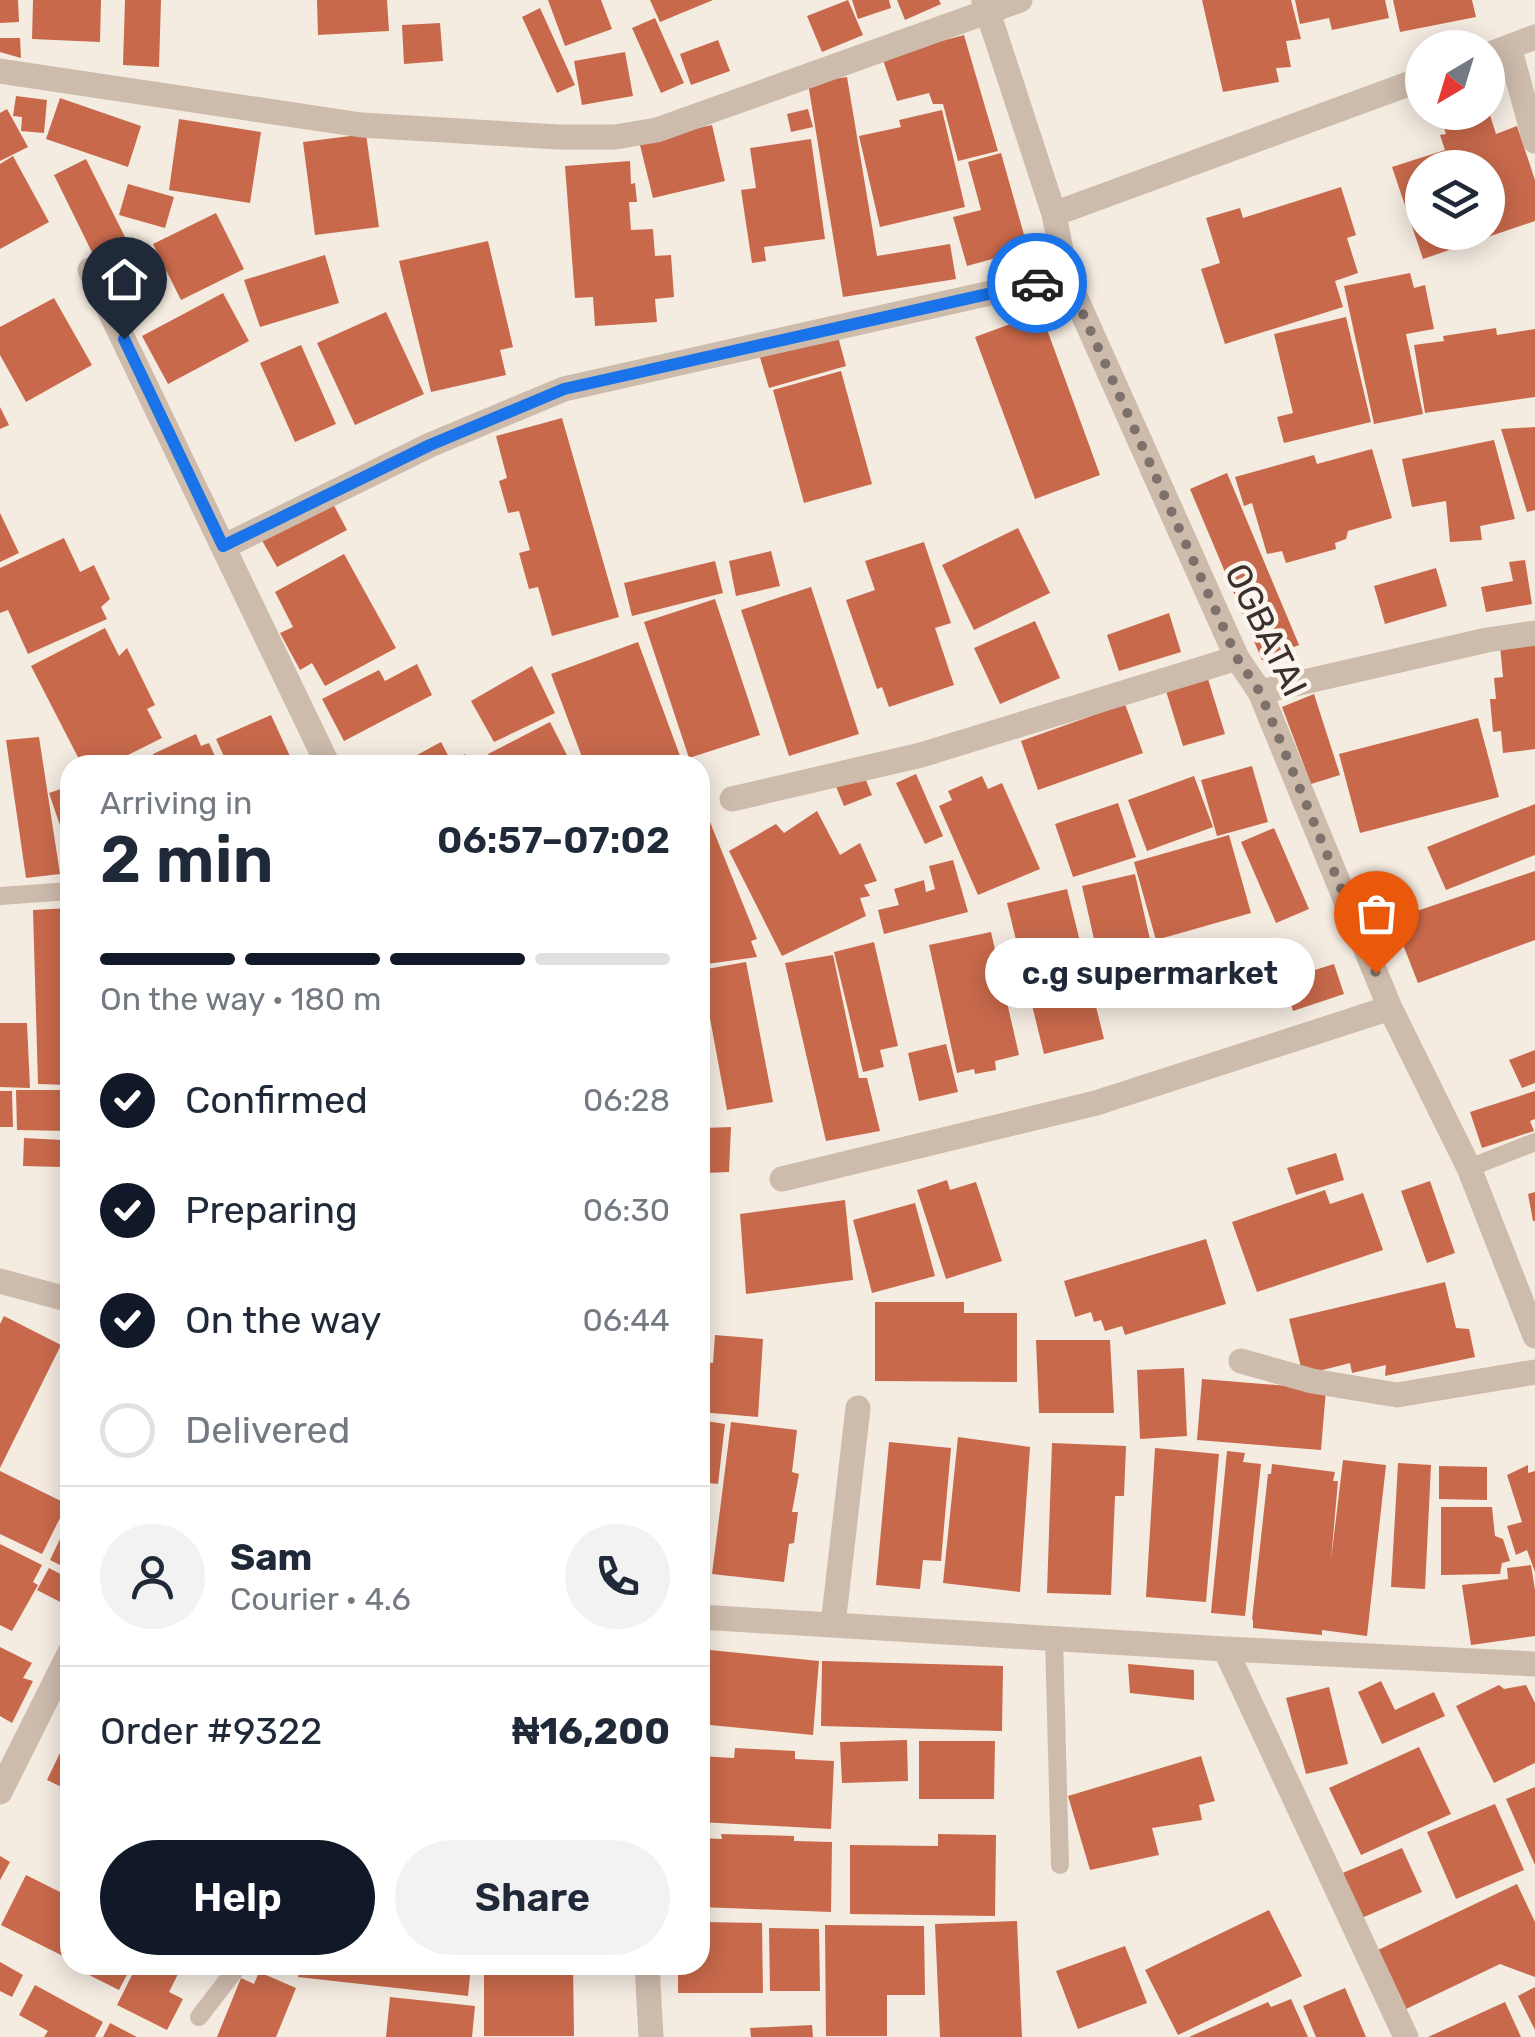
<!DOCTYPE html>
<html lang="en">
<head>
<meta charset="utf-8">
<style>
  :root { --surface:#fff; --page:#f2f2f3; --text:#1f2937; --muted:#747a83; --line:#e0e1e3; --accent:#111827 }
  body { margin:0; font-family:Rubik,sans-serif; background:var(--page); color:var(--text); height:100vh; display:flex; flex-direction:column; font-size:38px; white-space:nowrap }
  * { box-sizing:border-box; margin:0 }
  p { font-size:32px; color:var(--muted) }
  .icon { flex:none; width:55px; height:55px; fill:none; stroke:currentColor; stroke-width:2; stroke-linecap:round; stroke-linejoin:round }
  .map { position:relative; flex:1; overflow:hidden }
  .panel { position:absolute; left:60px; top:755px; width:650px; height:1220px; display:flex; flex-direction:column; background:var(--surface); border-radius:30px; box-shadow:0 5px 25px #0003 }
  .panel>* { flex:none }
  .needle { width:65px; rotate:218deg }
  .fabs { position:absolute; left:1405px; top:30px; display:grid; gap:20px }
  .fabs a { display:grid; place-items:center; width:100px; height:100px; border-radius:50%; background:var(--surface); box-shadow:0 5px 25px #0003; font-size:50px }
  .pin { position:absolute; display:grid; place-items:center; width:85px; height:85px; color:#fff; margin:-102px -42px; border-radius:50% 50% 50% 0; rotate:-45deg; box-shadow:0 0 10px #0007 }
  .pin .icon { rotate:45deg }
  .courier { position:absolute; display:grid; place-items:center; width:100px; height:100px; margin:-50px; border:8px solid #1a73e8; border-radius:50%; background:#fff; color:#222; box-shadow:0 2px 12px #0007 }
  .bubble { position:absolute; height:70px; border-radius:35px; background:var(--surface); box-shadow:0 5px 25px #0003; font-size:32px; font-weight:600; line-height:70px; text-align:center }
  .headline em { font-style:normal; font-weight:600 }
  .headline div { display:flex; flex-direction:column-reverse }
  .headline { display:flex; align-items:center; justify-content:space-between; height:170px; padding:0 40px }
  h1 { font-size:65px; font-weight:600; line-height:75px }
  .bar { display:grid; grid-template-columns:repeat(4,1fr); gap:15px 10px; align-content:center; height:120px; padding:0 40px }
  .bar i { height:12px; border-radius:8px; background:var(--line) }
  .bar .on { background:var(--accent) }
  .bar p { grid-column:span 4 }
  .line { display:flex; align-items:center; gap:25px; padding:0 40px; border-top:2px solid var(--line) }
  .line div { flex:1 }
  .round { display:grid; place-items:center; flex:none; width:105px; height:105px; border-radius:52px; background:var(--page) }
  ol { padding:0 40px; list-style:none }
  li { display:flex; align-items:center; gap:30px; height:110px }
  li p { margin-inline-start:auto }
  li .icon { padding:10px; border-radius:50%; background:var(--accent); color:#fff; stroke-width:4 }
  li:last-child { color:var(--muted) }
  li i { width:55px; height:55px; border:5px solid var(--line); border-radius:50% }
  .button { display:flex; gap:20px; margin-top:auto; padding:20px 40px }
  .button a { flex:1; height:115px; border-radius:60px; background:var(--accent); color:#fff; font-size:40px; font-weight:600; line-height:115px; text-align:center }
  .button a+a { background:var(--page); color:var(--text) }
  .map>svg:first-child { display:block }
  .building { fill:#c8694b; fill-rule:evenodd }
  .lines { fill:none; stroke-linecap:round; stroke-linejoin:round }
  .service { stroke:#cdbbac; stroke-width:18 }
  .minor { stroke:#cdbbac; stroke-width:25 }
  .done { stroke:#7c716b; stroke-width:10; stroke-dasharray:0 18 }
  .route { stroke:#1a73e8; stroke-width:12 }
  .labels { text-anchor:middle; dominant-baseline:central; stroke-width:9; stroke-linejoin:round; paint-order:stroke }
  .street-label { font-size:35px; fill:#3b302b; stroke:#fbf5ee }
</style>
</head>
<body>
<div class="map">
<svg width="1535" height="2037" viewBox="0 0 1535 2037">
  <rect width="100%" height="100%" fill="#f4ebe1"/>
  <!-- building -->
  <path class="building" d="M0 0H18L19 22 0 23Z
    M33 0H101L100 42 32 39Z
    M125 0H161L159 67 123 65Z
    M317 0H387L389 31 318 35Z
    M548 0H601L612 29 565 46Z
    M650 0H713L660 22Z
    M848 0 863 35 822 52 807 16Z
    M852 0H889L891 8 858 19Z
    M897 0H939L941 4 905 20Z
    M1202 0H1291L1301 39 1286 41 1291 67 1276 68 1279 82 1223 92Z
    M1295 0H1385L1389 18 1332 30 1329 18 1300 24Z
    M1393 0H1472L1476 17 1400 32Z
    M540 8 575 85 557 93 522 17Z
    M655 18 684 83 661 93 632 28Z
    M440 23 443 61 404 64 402 25Z
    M964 35 998 151 958 161 943 104H933L929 93 897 101 882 57Z
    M0 38H20L21 58 0 52Z
    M718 40 730 71 691 85 680 54Z
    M625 52 633 96 582 105 574 61Z
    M847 77 877 256 950 244 956 279 843 297 808 83Z
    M16 96 47 100 44 133 21 131 22 117 13 116Z
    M60 98 141 126 128 167 46 139Z
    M7 109 28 147 0 161V113Z
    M808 109 813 127 791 132 787 114Z
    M942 110 965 207 880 227 859 136 901 127 899 120Z
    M1448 112H1489L1496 134 1517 126 1535 180V221L1423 259 1392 167 1445 150 1440 135 1446 134 1440 115ZM1422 168H1488V232H1422Z
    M179 119 261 132 250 203 169 190Z
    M712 125 725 181 653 198 639 141Z
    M366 134 379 227 315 235 303 142Z
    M811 139 825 239 764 247 766 261 752 263 741 190 756 188 750 148Z
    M1001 153 1028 249 967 266 953 217 981 210 968 162Z
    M13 156 49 222 0 249V164Z
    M86 159 147 281 114 297 54 175Z
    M630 161 631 184 635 183 637 202H629L631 230 653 229 655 256 671 255 674 297 655 299 657 322 595 326 593 297 575 298 565 166Z
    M128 184 174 197 165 228 119 215Z
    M1341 187 1356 235 1347 238 1358 273 1335 281 1343 307 1225 344 1201 269 1220 263 1206 218 1240 208 1243 218Z
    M216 213 244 269 181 300 153 244Z
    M488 241 513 347 500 350 506 375 431 392 399 261Z
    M325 255 339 303 260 327 244 280Z
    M1410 273 1414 288 1425 285 1434 329 1406 334 1423 414 1374 424 1344 286Z
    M223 293 249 341 168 384 142 336Z
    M54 298 92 365 26 402 0 355V327Z
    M386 312 424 394 355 425 317 343Z
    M1041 313 1100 475 1035 499 975 337Z
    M1346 317 1371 422 1284 443 1277 417 1293 413 1274 334Z
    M1496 328 1497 335 1535 329V397L1425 413 1414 345 1444 341 1443 336Z
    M837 333 846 366 769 388 759 354Z
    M301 345 336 424 295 442 260 363Z
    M841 371 872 484 804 503 773 390Z
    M0 407 9 425 0 429Z
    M562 418 619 617 552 636 538 587 529 589 519 553 530 550 519 511 508 513 499 481 507 478 496 436Z
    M1535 427V510L1527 512 1501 429Z
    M1494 440 1515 519 1480 526 1482 540 1450 542 1446 501 1412 507 1402 459Z
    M1372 449 1392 518 1348 531 1346 539 1335 543 1336 549 1286 563 1282 551 1267 554 1252 503 1244 506 1235 477 1314 455 1317 464Z
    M1227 473 1299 645 1262 660 1190 489Z
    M331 500 347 530 277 567 260 537Z
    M0 513 19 553 0 562Z
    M1018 528 1050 593 974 630 942 565Z
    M64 538 80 572 94 565 110 599 101 607 107 619 28 654 8 610 0 613V568Z
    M924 542 951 623 935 628 954 685 889 707 882 687 877 689 846 600 875 590 865 561Z
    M771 551 780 586 736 596 729 561Z
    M344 554 396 648 325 686 312 663 300 670 280 633 293 627 275 592Z
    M1525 560 1532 604 1486 612 1481 587 1513 581 1509 562Z
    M715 561 723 593 632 616 624 583Z
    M1436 568 1447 606 1385 624 1374 586Z
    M811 587 859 734 789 756 741 610Z
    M715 599 760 735 689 758 644 622Z
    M1169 613 1181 652 1119 671 1107 635Z
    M1035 621 1060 678 1000 704 974 648Z
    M105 628 119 656 127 648 155 705 147 709 162 738 108 765H82L31 666Z
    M638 642 683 764 585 765 551 674Z
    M1535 643V749L1503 753 1501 731 1493 732 1490 699H1496L1494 678 1503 677 1500 646Z
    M417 664 432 695 344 741 322 699 379 670 385 681Z
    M532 666 555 713 494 742 471 701Z
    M1208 679 1225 734 1183 746 1166 691Z
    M1314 694 1340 775 1311 784 1282 707Z
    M1125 704 1143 753 1038 790 1021 741Z
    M271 715 294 765H228L216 739Z
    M1478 718 1499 797 1360 833 1339 754Z
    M550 722 572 765H493L488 754Z
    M196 734 201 746 209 743 219 765H143L154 760 153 754Z
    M39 737 60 874 26 878 6 740Z
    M441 742 451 761 465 754 471 765H423L417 755Z
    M1252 766 1268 822 1217 836 1201 780Z
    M863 773 872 795 844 806 835 784Z
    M916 774 943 836 925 844 896 783Z
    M982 776 988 789 1002 783 1040 869 978 895 939 806 952 800 948 791Z
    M1194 776 1213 827 1147 851 1128 800Z
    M70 786V852H69L49 793Z
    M700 797 757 939 751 941 757 957 700 965Z
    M1118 803 1136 857 1073 877 1055 824Z
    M1535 804V855L1446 890 1427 847Z
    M817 811 840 855 860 843 877 881 864 885 870 896 860 898 866 916 782 956 729 851 776 824 784 833Z
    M1274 828 1309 909 1276 923 1241 842Z
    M1229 835 1251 913 1156 940 1134 862Z
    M953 860 968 912 884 934 878 910 899 905 894 889 924 880 926 892 935 889 929 866Z
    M1535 871V940L1418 983 1393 919Z
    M1135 874 1152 948 1099 961 1082 886Z
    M1067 889 1104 1039 1044 1054 1007 903Z
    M70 908V1085L38 1084 33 910Z
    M991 932 1019 1055 995 1061 996 1070 975 1074 974 1069 957 1073 929 945Z
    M874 942 898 1046 880 1050 884 1067 863 1072 834 952Z
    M833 955 859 1078H867L880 1131 826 1141 785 963Z
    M746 962 773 1102 727 1110 701 970Z
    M1334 964 1344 994 1293 1011 1283 980Z
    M0 1023H27L30 1088 0 1087Z
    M946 1044 958 1092 919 1101 908 1053Z
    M1535 1050V1083L1522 1088 1509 1060Z
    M16 1090H70V1131L17 1130Z
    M0 1091H12L13 1127H0Z
    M1535 1091V1119L1530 1121 1534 1131 1482 1148 1470 1112Z
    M731 1127 729 1172 706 1173 703 1128Z
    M24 1138 62 1140 61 1167 23 1166Z
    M1336 1153 1344 1180 1296 1195 1287 1168Z
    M947 1180 950 1190 976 1182 1002 1261 946 1279 917 1190Z
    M1430 1181 1455 1253 1427 1263 1401 1191Z
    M1325 1190 1330 1204 1363 1193 1383 1250 1257 1292 1232 1222Z
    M1535 1192V1221H1533L1528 1194Z
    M845 1200 853 1280 746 1294 740 1214Z
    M915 1203 935 1276 872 1293 853 1220Z
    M1206 1239 1226 1304 1125 1335 1122 1326 1105 1331 1101 1320 1094 1322 1091 1312 1075 1317 1064 1281Z
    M1445 1282 1456 1328 1469 1329 1475 1357 1385 1376 1386 1365 1352 1373 1350 1363 1303 1375 1289 1319Z
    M875 1302H964V1313H1017V1382L875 1381Z
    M700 1307H704L709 1347 700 1348Z
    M4 1316 61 1345 0 1468V1324Z
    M715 1335 763 1339 758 1417 700 1412V1362L713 1363Z
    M1036 1340H1110L1114 1413H1039Z
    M1184 1368 1187 1436 1140 1439 1137 1370Z
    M1202 1379 1326 1389 1321 1450 1197 1440Z
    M700 1420 725 1424 718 1484 700 1482Z
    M731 1422 797 1430 792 1472 799 1474 792 1512H798L794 1543 789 1544 784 1582 712 1574Z
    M958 1437 1030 1447 1020 1592 943 1583Z
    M889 1442 951 1448 941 1561 923 1560 920 1589 876 1585Z
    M1052 1443 1126 1446 1124 1496H1115L1111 1595 1047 1593Z
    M1155 1448 1219 1454 1206 1602 1146 1597Z
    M1227 1451 1245 1453 1243 1462 1261 1464 1245 1616 1211 1613Z
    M1343 1460 1386 1465 1367 1636 1322 1630V1635L1253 1628V1620L1252 1619 1268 1474H1271L1272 1464 1335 1472 1333 1481H1338L1331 1560Z
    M1398 1463 1431 1465 1425 1589 1391 1587Z
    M1528 1465V1473L1535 1471V1572L1527 1550 1516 1555 1507 1526 1522 1522 1507 1475Z
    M1439 1466 1487 1467V1500L1439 1499Z
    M0 1471 67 1504 42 1554 0 1534Z
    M1441 1507H1492L1495 1536 1503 1539 1510 1561 1502 1563 1500 1574 1441 1575Z
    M70 1518V1570L50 1560Z
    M0 1544 42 1565 33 1582 38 1585 12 1631 0 1625Z
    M1531 1565 1535 1590V1636L1471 1645 1462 1585 1508 1579 1507 1568Z
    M49 1568 70 1579V1597L66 1605 37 1590Z
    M0 1647 32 1663 23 1678 33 1681 12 1723 0 1716Z
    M700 1649 819 1661 813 1735 700 1724Z
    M822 1661 1003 1666 1002 1731 821 1726Z
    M1128 1664 1194 1670V1700L1130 1693Z
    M1381 1681 1395 1710 1434 1692 1445 1716 1382 1744 1358 1692Z
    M1499 1685 1504 1689 1526 1685 1535 1703V1763L1494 1783 1456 1706Z
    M1329 1687 1348 1764 1306 1774 1286 1698Z
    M70 1732V1791L47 1780Z
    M907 1740 908 1781 842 1783 840 1742Z
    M919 1741H995L994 1799H919Z
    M1419 1747 1451 1814 1361 1855 1329 1788Z
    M735 1748 795 1751V1759L834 1761 831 1829 700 1822V1756L734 1758Z
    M1201 1756 1215 1801 1199 1805 1202 1820 1152 1828 1159 1855 1090 1870 1068 1796Z
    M1535 1787V1865L1506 1799Z
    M1495 1804 1524 1870 1456 1899 1427 1832Z
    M721 1834 794 1836V1841L832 1842 831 1912 700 1907V1838L722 1839Z
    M938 1834 996 1835 995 1916 850 1914V1845L938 1846Z
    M1402 1848 1422 1892 1357 1920 1338 1875Z
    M0 1856 10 1862 0 1880Z
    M26 1875 70 1897V1953L67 1958 1 1925Z
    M1517 1884 1535 1922V1977L1500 1964 1406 2009 1378 1950Z
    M1269 1910 1302 1976 1178 2035 1145 1970Z
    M1017 1921 1022 2037H940L935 1924Z
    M700 1922 762 1923 763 1993H678V1965H700Z
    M825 1925 924 1926 925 1995H887V2036H826Z
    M769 1928 819 1929 820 1991H770Z
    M1125 1946 1147 2003 1078 2029 1056 1971Z
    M0 1962 23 1975 12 1997 0 1991Z
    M84 1965H132L119 1990 81 1971Z
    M137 1965H169L180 1970 169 1992 183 1999 167 2030 117 2005Z
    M300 1965H471L468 1996 298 1977Z
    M484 1965H573L574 2036H484Z
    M259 1972 296 1988 276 2037H217L241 1978 254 1984Z
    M35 1985 103 2022 95 2037H44L48 2031 19 2015Z
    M1535 1987V2030L1518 1996Z
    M1345 1988 1366 2037H1316L1303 2006Z
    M390 1997 475 2006 472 2037H386Z
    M1291 1999 1308 2037H1189L1268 2002 1271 2007Z
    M1505 2002 1521 2037H1428Z
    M110 2023 137 2037H103Z
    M812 2025 813 2037H751L750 2028Z"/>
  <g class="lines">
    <!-- service -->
    <path class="service" d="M0 896 70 891
      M1469 1168 1535 1142
      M1054 1638 1060 1865
      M199 2017 239 1965"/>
    <!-- minor -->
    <path class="minor" d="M984 0 1054 214 1066 276 1237 658 1260 692 1390 1008 1469 1168 1535 1336
      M1509 47 1535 141
      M1488 55 1535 37
      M0 71 361 125 558 137H615L657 130 1020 0
      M1054 214 1422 79
      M90 270 328 765
      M223 547 430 445 564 389 1066 276
      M1260 692 1487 640 1535 633
      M732 799 921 755 1237 658
      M782 1179 1096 1103 1390 1008
      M0 1281 70 1300
      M1241 1361 1312 1381 1397 1395 1535 1372
      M700 1617 1225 1649 1535 1664
      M833 1625 858 1408
      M1225 1649 1406 2037
      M0 1792 70 1652
      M647 1965 651 2037"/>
  </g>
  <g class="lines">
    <!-- done -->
    <path class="done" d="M1037 283 1066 276 1237 658 1260 692 1376 973"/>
    <!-- route -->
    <path class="route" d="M124 339 223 546 430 445 564 389 1037 283"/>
  </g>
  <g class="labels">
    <!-- street labels -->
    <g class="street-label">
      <text transform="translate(1266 630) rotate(64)">OGBATAI</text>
    </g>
  </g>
</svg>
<div class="fabs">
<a><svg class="needle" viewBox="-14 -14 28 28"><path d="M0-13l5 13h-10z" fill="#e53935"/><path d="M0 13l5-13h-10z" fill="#747a83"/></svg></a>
<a><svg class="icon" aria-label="layers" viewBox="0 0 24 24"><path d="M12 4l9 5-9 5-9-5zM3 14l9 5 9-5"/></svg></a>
</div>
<div class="pin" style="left:1376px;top:973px;background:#ea580c"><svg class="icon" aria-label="bag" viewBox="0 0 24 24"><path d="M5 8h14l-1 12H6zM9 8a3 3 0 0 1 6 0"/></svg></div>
<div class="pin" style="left:124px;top:339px;background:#1f2937"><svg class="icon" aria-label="home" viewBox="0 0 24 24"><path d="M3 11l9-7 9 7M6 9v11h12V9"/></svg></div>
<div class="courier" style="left:1037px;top:283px"><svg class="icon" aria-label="car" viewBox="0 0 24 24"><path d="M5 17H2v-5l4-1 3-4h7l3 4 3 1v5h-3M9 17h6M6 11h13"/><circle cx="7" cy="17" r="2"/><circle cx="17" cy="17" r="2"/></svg></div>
<div class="bubble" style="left:985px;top:938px;width:330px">c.g supermarket</div>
<section class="panel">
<div class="headline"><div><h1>2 min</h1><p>Arriving in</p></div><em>06:57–07:02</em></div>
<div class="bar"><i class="on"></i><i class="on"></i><i class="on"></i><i></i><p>On the way · 180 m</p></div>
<ol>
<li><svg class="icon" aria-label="check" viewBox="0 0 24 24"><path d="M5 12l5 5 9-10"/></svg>Confirmed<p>06:28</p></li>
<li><svg class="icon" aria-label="check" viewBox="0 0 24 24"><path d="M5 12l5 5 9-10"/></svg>Preparing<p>06:30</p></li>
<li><svg class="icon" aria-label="check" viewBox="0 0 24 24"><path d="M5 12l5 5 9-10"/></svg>On the way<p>06:44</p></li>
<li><i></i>Delivered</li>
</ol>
<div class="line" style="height:180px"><a class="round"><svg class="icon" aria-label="person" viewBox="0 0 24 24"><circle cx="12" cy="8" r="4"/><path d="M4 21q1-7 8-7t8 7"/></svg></a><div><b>Sam</b><p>Courier · 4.6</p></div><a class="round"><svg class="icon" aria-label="phone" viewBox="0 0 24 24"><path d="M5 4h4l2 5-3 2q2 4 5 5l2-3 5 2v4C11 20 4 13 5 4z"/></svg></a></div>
<div class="line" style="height:130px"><div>Order #9322</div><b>₦16,200</b></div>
<div class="button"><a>Help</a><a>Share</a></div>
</section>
</div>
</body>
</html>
